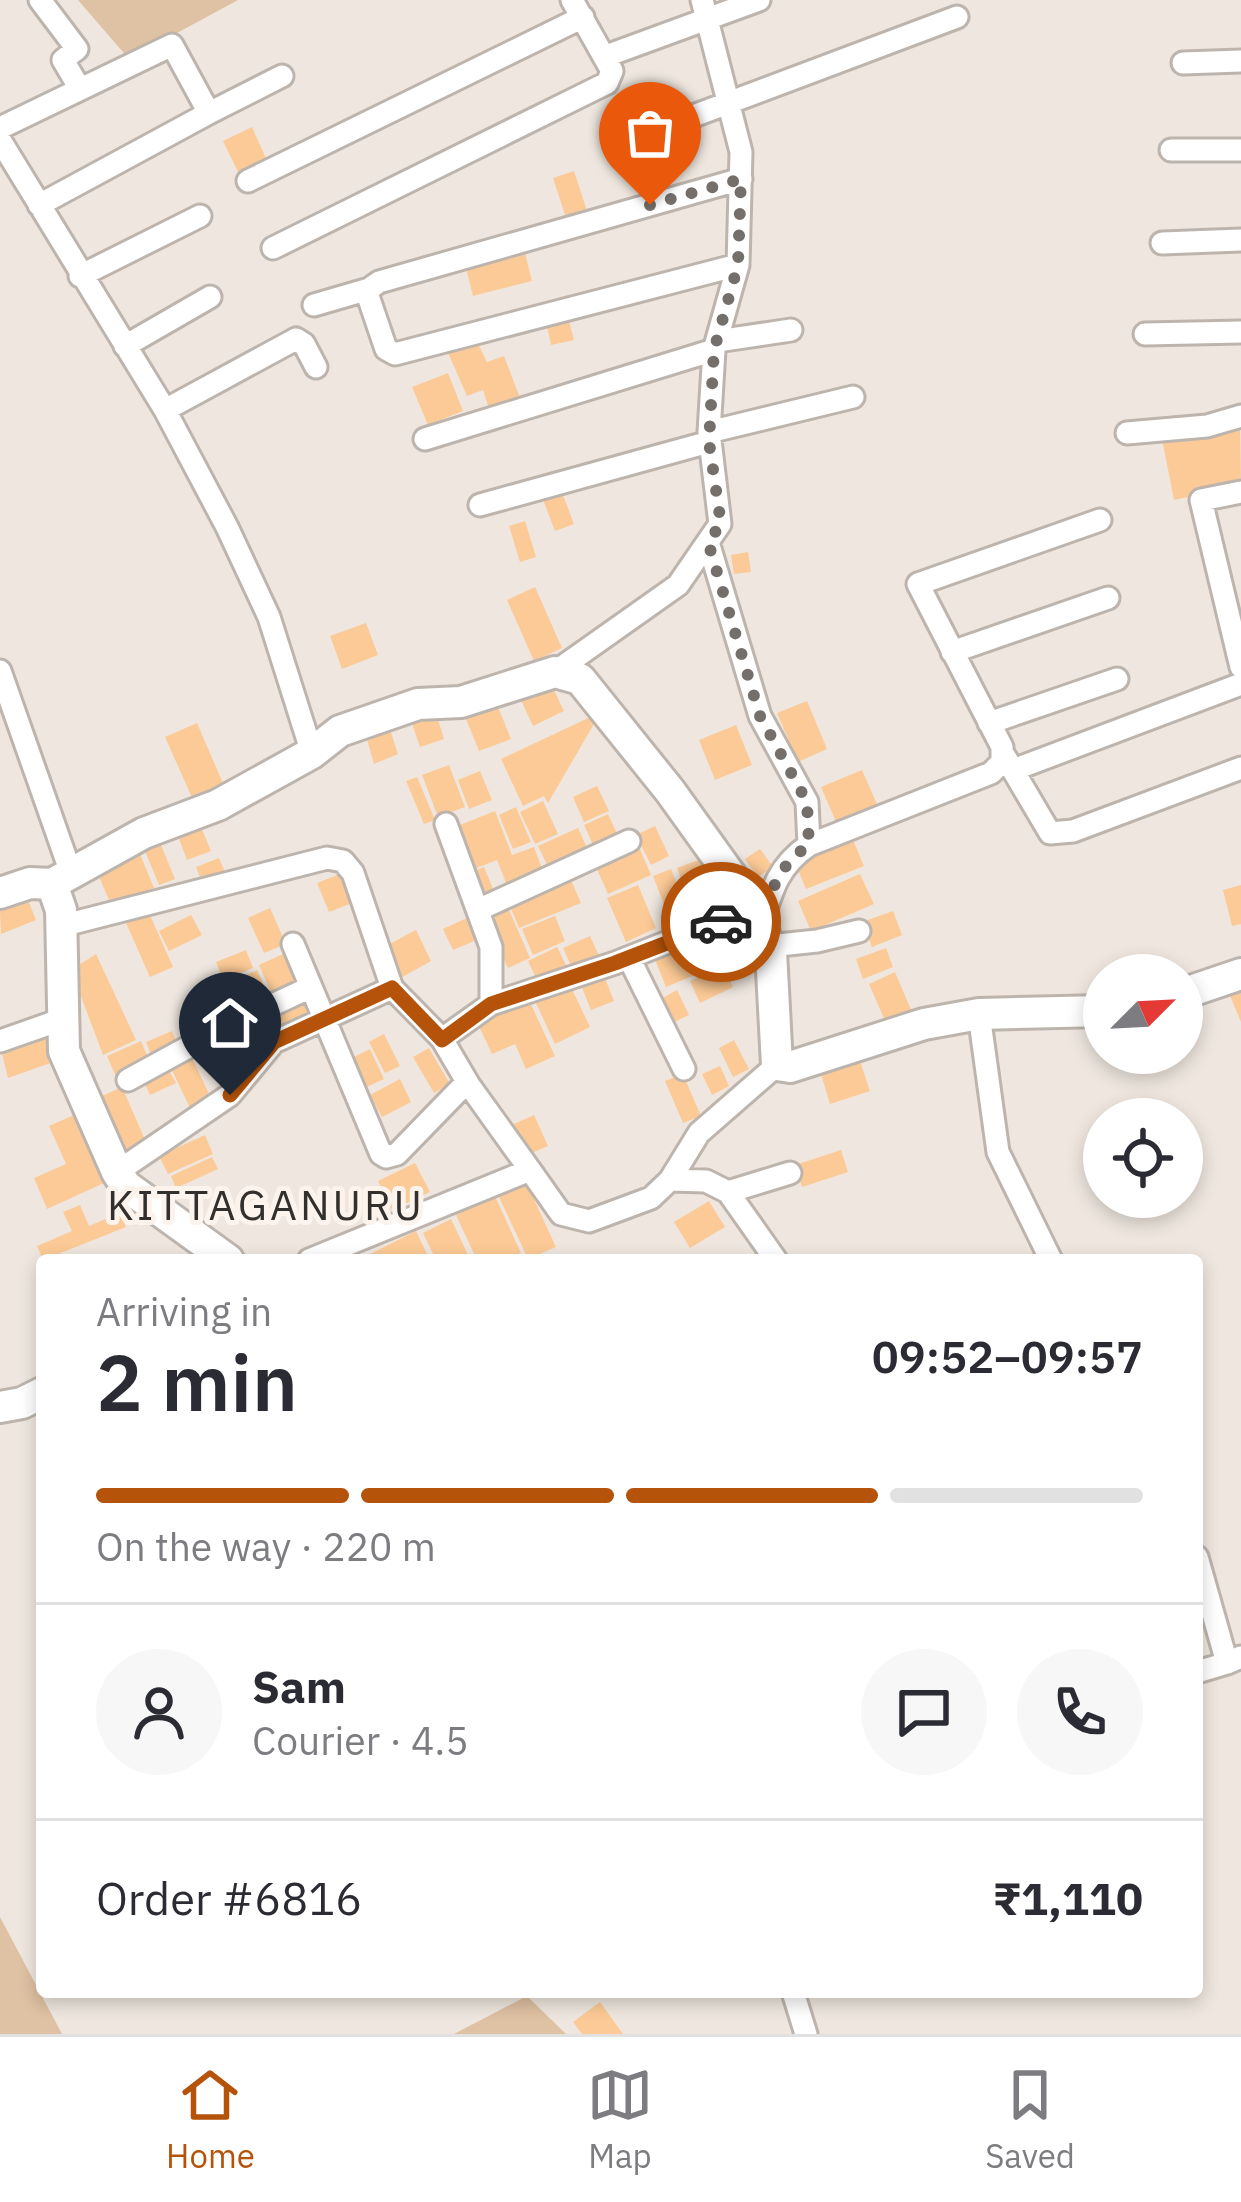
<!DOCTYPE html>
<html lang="en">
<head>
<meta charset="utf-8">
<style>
  :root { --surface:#fff; --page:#f7f7f7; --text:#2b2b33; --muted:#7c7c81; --line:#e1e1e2; --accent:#b45309 }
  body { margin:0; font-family:"IBM Plex Sans",sans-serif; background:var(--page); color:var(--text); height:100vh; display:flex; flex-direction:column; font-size:45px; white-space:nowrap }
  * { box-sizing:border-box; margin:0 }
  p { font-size:39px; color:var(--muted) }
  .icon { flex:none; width:66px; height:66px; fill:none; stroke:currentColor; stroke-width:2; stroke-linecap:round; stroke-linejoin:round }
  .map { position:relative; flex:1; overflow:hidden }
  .drawer { position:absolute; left:36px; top:1254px; width:1167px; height:744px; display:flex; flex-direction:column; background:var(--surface); border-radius:12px; box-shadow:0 6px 18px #0003 }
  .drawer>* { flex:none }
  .needle { width:78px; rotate:66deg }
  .controls { position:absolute; left:1083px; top:954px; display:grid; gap:24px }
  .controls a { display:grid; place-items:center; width:120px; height:120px; border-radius:50%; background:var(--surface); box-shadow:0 6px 18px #0003; font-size:60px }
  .pin { position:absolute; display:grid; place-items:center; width:102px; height:102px; color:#fff; margin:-123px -51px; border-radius:50% 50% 50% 0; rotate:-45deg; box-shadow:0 0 12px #0007 }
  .pin .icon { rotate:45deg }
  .courier { position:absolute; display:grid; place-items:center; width:120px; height:120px; margin:-60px; border:9px solid #b45309; border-radius:50%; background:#fff; color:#222; box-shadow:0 3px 15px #0007 }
  .overview em { font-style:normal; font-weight:600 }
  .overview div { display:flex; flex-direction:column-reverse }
  .overview { display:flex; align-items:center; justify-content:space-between; height:204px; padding:0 60px }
  h1 { font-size:78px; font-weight:600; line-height:90px }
  .bar { display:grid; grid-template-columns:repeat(4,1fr); gap:18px 12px; align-content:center; height:144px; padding:0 60px }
  .bar i { height:15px; border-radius:9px; background:var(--line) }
  .bar .selected { background:var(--accent) }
  .bar p { grid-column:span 4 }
  .line { display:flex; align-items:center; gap:30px; padding:0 60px; border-top:3px solid var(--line) }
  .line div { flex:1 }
  .round { display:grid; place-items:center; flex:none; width:126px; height:126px; border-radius:63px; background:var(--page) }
  .menu { display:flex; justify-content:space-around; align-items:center; height:168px; border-top:3px solid var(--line); background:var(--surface); font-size:33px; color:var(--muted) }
  .menu a { display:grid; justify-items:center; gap:6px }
  .menu .selected { color:var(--accent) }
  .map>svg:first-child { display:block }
  .green { fill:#dfc1a3 }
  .building { fill:#fbca96 }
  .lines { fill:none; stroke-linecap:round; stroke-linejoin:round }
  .street-casing { stroke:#bdb5ad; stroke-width:27 }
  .secondary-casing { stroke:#bdb5ad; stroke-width:36 }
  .street { stroke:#fff; stroke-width:21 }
  .secondary { stroke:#fff; stroke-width:30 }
  .done { stroke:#756f6b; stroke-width:12; stroke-dasharray:0 21.6 }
  .route { stroke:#b45309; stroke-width:15 }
  .labels { text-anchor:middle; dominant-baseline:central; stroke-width:10; stroke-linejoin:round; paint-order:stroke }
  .quarter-label { font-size:42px; letter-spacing:3px; fill:#332f2c; stroke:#fcf4ec }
</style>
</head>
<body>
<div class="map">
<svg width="1241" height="2034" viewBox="0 0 1241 2034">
  <rect width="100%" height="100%" fill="#efe7df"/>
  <!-- green -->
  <path class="green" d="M78 0H238L129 59Z
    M0 1917 62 2034H0Z
    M527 1996 566 2034H454Z"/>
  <!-- building -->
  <path class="building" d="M252 127 267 161 239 174 223 141Z
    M574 171 587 211 566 218 553 178Z
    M525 253 532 281 473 296 466 268Z
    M569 321 574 340 551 345 547 326Z
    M477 342 487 362 504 356 520 398 489 409 483 390 467 396 448 353Z
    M448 373 463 411 428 425 412 387Z
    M1240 424 1241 486 1174 500 1162 439Z
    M561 490 574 524 555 531 542 497Z
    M525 521 536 557 520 562 509 526Z
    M748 552 751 572 734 574 731 555Z
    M535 587 562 648 534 661 507 600Z
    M366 623 378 655 342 669 330 636Z
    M552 686 564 711 533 726 521 700Z
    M807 701 827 749 798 762 777 713Z
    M496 702 511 739 479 751 464 714Z
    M434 707 444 739 420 747 409 715Z
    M601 712 548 803 544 796 523 806 501 759Z
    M386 717 398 754 374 764 363 725Z
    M197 723 225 788 194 802 165 737Z
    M736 725 752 765 715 780 699 740Z
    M449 765 465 807 438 817 422 775Z
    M862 770 877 804 836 822 821 787Z
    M480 771 492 800 469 809 458 780Z
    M417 777 435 820 424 824 406 781Z
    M597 786 609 811 584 822 573 797Z
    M543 801 558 834 535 844 520 812Z
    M516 807 531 842 513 849 499 815Z
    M495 811 512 855 534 847 546 879 510 893 497 860 466 872 450 829Z
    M608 814 620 840 596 851 584 825Z
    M199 822 211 851 187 860 176 831Z
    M655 826 669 856 651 865 636 835Z
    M578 828 592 859 553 877 538 846Z
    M156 833 175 879 159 885 140 839Z
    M636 840 651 875 608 894 593 860Z
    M853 840 864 866 806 889 795 863Z
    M138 849 154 888 111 905 95 867Z
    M760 849 773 867 758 877 745 859Z
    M219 858 225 872 202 882 196 867Z
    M704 858 726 917 699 927 677 868Z
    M484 867 496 896 478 903 467 874Z
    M671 869 694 928 676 935 653 876Z
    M340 874 352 903 329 912 317 883Z
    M860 874 874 904 811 931 798 901Z
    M571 880 581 903 519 928 510 906Z
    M638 885 656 928 626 942 607 898Z
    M1241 885V924L1232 926 1223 890Z
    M28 900 36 920 1 934 0 911Z
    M145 904 173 967 150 977 122 914Z
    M270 908 286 944 264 953 248 918Z
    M509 910 530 958 508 968 486 920Z
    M893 911 902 935 872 947 862 922Z
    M191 915 202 935 169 951 159 931Z
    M555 916 565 941 533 955 522 929Z
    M469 917 479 939 453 950 443 929Z
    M416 930 431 961 397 980 382 948Z
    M720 935 729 959 705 967 696 943Z
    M590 936 600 958 573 970 563 948Z
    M692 942 704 971 666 987 654 957Z
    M557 947 568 969 538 982 528 961Z
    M886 948 893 967 863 979 856 959Z
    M246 950 253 968 223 980 216 962Z
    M96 954 136 1040 103 1055 71 970Z
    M283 954 299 988 274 999 259 965Z
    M723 966 733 987 700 1003 690 981Z
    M601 968 614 1001 591 1010 578 978Z
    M257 970 271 1000 254 1008 240 978Z
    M895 972 912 1012 886 1023 869 984Z
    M237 977 253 1012 236 1020 220 985Z
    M1241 981V1022L1226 986Z
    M570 985 590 1027 555 1044 535 1001Z
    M677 990 689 1015 666 1026 654 1003Z
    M305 998 314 1018 260 1044 250 1024Z
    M528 998 555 1056 526 1069 515 1044 492 1054 477 1022Z
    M48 1029 59 1060 8 1078 0 1045Z
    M172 1031 180 1050 153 1060 146 1042Z
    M384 1034 400 1066 385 1073 369 1042Z
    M734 1040 749 1069 733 1077 719 1048Z
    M141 1041 151 1065 117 1079 107 1056Z
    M429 1048 450 1084 434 1093 413 1057Z
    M370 1049 384 1079 362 1089 348 1060Z
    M190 1054 214 1104 193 1114 169 1064Z
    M859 1058 870 1091 830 1104 820 1071Z
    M166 1065 176 1083 150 1095 141 1076Z
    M720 1066 729 1086 712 1095 702 1074Z
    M683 1074 701 1116 683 1123 665 1081Z
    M400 1079 411 1102 382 1117 370 1095Z
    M122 1087 146 1142 119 1154 95 1099Z
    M74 1115 104 1183 47 1209 34 1178 66 1164 49 1126Z
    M534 1115 548 1146 523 1157 509 1126Z
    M205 1135 213 1154 168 1174 159 1156Z
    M841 1150 848 1172 802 1187 795 1165Z
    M212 1157 218 1169 176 1188 171 1176Z
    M415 1163 430 1192 392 1210 378 1181Z
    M526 1182 556 1247 528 1259 498 1195Z
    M495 1196 521 1253 506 1260H477L456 1215Z
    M709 1201 725 1227 690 1248 674 1222Z
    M80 1205 89 1226 120 1213 126 1227 43 1260 37 1246 72 1231 63 1212Z
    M451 1219 470 1259 467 1260H436L423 1233Z
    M416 1231 430 1260H371L368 1255Z
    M600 2002 623 2034H582L573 2022Z"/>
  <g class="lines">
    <!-- street casing -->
    <g class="street-casing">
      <path id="street" d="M40 0 77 49 63 60 80 89
        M606 56 759 0
        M1183 63 1241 61
        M672 124 957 17
        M0 128 172 45 209 113 282 76
        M0 140 165 410 227 527 269 617 312 753
        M1171 150H1241
        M248 181 583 17
        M39 205 209 113
        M1162 243 1241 240
        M273 248 607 83 612 71 572 0
        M738 265 395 354 386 349 368 296 369 289 379 282 741 179
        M80 276 200 216
        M314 305 369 289
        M1145 334 1241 332
        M717 341 791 330
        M125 346 210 297
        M165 410 296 339 304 344 316 367
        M709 432 853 397
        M1127 433 1207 426 1241 416
        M425 439 714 350
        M1241 492 1201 500 1241 667
        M480 505 709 442
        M708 542 760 716 807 802 809 845
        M952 652 1108 598
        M0 671 71 873
        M555 672 678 585 720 524 709 432 714 350 738 265 741 152 702 0
        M989 723 1117 679
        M1004 755 1050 833 1073 831 1241 768
        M1013 770 1241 684
        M446 824 491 947V1004
        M480 909 629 841
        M762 922C772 889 779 865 809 845L991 773 1002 762V747L918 584 1100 520
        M61 926 327 858 343 861 353 873 392 988 442 1039 469 1085 530 1170
        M293 944 381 1154 386 1157 397 1154 467 1082
        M769 946 817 941 859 931
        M629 958 684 1069
        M979 1014 998 1152 1051 1260
        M442 1039 491 1004 615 963 754 908
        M0 1041 63 1019
        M128 1080 225 1027 311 987
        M117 1172 230 1095 274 1042 392 988
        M670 1180 706 1181 728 1192 776 1260
        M728 1192 790 1173
        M309 1260 530 1170 561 1214 589 1221 651 1198 670 1180 699 1133 777 1065
        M1197 1557 1227 1663 1241 1657
        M1197 1672 1227 1663
        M793 1992 806 2034"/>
    </g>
    <!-- secondary casing -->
    <g class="secondary-casing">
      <path id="secondary" d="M52 884 144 833 218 805 312 753 340 731 418 704 461 702 555 672 580 679 670 791 754 908 771 952 777 1065 790 1067 924 1024 979 1014 1104 1011
        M52 884 61 910 64 1051 117 1172 126 1186 228 1260
        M0 893 30 883 52 884
        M1182 994 1241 974
        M0 1407 22 1403 42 1393"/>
    </g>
    <!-- street -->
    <use href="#street" class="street"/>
    <!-- secondary -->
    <use href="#secondary" class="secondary"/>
  </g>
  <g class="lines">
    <!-- done -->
    <path class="done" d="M650 205 741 179 738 265 714 350 709 442 721 524 708 542 760 716 807 802 809 845C779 865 772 889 761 922L754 908 721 922"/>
    <!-- route -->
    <path class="route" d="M230 1095 274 1042 392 988 442 1040 491 1004 615 963 721 922"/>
  </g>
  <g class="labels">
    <!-- quarter labels -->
    <g class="quarter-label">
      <text x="266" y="1204">KITTAGANURU</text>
    </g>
  </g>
</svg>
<div class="controls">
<a><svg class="needle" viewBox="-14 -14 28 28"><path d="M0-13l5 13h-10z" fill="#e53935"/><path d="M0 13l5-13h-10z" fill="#7c7c81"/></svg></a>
<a><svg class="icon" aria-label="locate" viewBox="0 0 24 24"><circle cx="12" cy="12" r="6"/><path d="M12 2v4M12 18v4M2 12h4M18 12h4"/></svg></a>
</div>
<div class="pin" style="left:650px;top:205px;background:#ea580c"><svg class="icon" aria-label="bag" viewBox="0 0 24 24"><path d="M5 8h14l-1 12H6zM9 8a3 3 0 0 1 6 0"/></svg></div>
<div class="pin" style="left:230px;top:1095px;background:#1f2937"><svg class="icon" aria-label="home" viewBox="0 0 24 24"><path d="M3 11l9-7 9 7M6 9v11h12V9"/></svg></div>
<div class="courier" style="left:721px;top:922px"><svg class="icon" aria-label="car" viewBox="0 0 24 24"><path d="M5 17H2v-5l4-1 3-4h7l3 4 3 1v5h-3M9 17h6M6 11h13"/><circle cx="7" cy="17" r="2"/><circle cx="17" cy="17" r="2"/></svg></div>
<section class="drawer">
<div class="overview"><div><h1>2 min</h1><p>Arriving in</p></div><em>09:52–09:57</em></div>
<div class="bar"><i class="selected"></i><i class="selected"></i><i class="selected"></i><i></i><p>On the way · 220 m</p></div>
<div class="line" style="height:216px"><a class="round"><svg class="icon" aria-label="person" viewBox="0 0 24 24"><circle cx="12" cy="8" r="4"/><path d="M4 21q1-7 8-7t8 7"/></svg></a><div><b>Sam</b><p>Courier · 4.5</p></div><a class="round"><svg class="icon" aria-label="chat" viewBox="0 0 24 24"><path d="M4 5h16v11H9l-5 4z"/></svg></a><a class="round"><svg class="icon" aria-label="phone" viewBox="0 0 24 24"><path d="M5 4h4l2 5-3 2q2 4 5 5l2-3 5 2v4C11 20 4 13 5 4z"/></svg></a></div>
<div class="line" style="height:156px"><div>Order #6816</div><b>₹1,110</b></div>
</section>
</div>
<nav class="menu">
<a class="selected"><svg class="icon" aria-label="home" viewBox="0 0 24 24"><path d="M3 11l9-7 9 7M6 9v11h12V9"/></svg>Home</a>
<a><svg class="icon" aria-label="map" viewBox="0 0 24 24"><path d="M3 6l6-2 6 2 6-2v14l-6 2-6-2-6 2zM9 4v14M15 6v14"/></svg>Map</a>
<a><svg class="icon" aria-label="saved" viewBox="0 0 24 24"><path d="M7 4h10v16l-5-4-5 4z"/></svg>Saved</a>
</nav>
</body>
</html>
